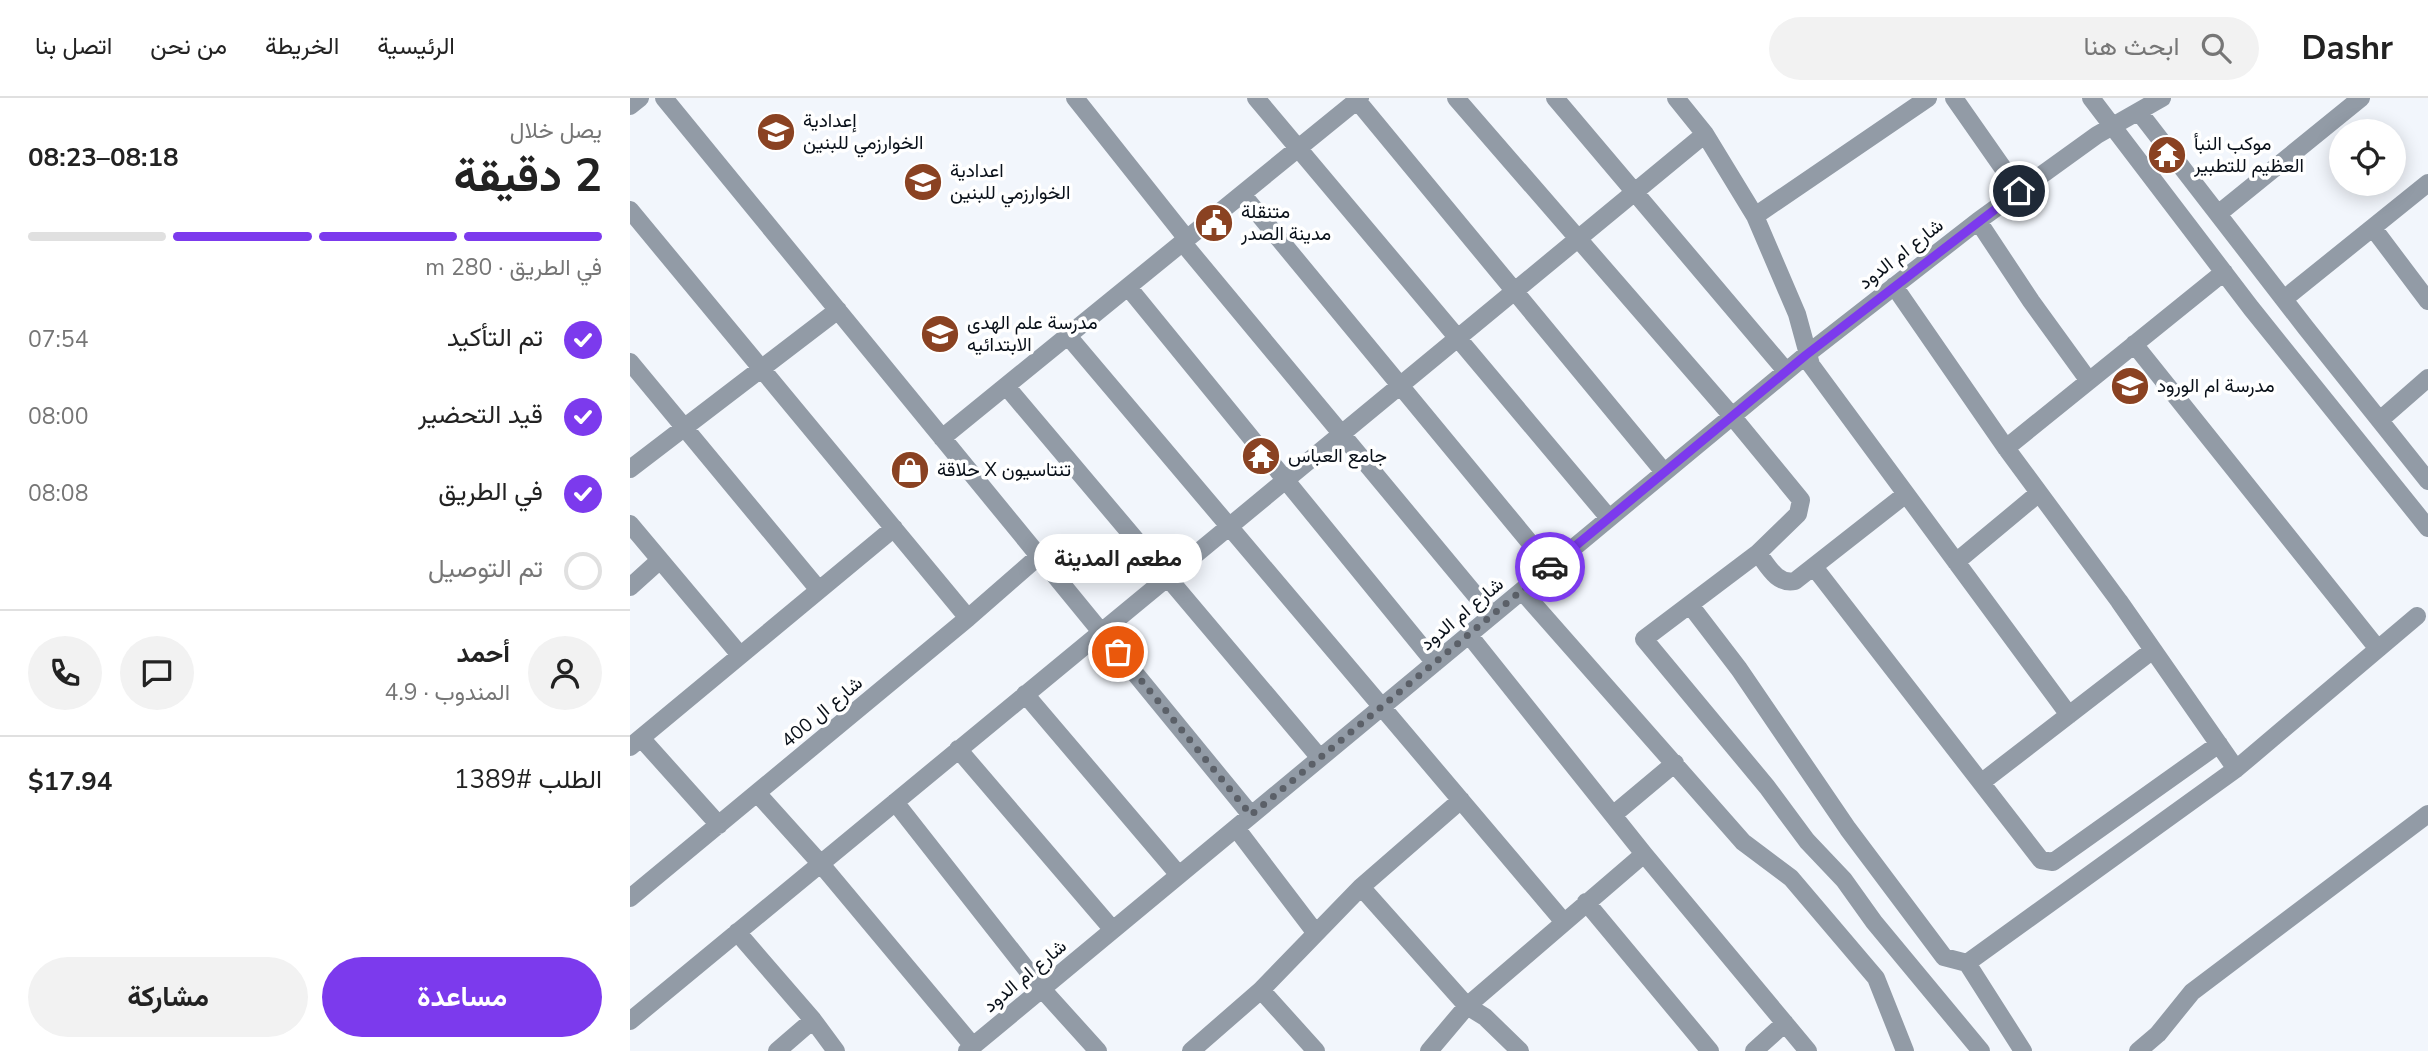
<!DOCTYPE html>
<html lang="ar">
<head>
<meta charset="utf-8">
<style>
  :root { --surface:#fff; --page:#f2f2f2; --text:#222; --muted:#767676; --line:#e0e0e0; --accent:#7c3aed }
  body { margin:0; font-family:"Nunito Sans",Vazirmatn,sans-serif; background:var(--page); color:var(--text); direction:rtl; height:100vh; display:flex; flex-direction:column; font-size:26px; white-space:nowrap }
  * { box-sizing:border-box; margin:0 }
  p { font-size:23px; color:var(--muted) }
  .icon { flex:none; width:38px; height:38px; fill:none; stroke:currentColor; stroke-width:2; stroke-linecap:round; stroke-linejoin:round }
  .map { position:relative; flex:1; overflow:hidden; direction:ltr }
  .details { display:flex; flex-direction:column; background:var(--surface); width:630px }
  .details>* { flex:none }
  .tools { position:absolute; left:1699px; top:21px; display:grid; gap:14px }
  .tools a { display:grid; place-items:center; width:77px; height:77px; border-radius:50%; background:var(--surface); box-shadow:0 4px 18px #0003; font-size:35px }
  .pin { position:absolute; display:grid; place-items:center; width:60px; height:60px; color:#fff; margin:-30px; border:4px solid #fff; border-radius:50%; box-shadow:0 2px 7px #0007 }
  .courier { position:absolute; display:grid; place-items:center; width:70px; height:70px; margin:-35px; border:5px solid #7c3aed; border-radius:50%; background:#fff; color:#222; box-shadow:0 2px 9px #0007 }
  .bubble { position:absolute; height:49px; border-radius:24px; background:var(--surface); box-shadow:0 4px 18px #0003; font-size:23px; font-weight:700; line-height:49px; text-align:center; direction:rtl }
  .summary em { font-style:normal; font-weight:700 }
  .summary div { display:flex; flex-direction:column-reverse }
  .summary { display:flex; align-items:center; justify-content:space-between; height:119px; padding:0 28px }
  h1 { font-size:46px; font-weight:700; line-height:52px }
  .bar { display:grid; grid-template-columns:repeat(4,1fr); gap:10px 7px; align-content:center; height:84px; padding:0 28px }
  .bar i { height:9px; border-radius:5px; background:var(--line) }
  .bar .on { background:var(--accent) }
  .bar p { grid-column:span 4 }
  .line { display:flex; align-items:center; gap:18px; padding:0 28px; border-top:2px solid var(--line) }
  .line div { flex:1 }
  .round { display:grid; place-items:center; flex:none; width:74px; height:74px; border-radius:37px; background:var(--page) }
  ol { padding:0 28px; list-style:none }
  li { display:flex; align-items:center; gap:21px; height:77px }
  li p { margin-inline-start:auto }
  li .icon { padding:7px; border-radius:50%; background:var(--accent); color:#fff; stroke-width:4 }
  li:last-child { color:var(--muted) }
  li i { width:38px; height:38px; border:4px solid var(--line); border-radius:50% }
  .button { display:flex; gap:14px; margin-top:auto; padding:14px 28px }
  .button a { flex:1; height:80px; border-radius:42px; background:var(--accent); color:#fff; font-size:28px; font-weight:700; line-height:80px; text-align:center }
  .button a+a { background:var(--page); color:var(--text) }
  header { display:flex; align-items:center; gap:42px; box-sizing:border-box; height:98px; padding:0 35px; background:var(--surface); border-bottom:2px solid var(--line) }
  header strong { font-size:33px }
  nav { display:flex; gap:38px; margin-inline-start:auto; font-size:24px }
  .search { width:490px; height:63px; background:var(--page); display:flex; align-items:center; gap:18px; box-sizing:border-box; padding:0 24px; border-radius:38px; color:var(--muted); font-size:26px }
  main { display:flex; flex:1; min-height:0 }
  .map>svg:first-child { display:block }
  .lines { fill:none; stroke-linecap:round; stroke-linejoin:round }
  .minor { stroke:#929ba6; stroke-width:18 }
  .done { stroke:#5b6068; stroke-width:7; stroke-dasharray:0 12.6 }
  .route { stroke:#7c3aed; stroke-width:9 }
  .labels { text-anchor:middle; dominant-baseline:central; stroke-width:7; stroke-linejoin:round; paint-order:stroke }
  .poi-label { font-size:19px; fill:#091019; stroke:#fff; text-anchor:start }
  .street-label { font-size:19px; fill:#091019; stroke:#fff }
</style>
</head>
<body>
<header>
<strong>Dashr</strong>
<div class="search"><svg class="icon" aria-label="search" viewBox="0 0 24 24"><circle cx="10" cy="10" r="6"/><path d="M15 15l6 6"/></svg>ابحث هنا</div>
<nav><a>الرئيسية</a><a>الخريطة</a><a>من نحن</a><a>اتصل بنا</a></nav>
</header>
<main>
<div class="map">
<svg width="1798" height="953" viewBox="0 0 1798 953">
  <rect width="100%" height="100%" fill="#f2f6fc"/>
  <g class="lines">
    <!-- minor -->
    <path class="minor" d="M34 0 621 717
      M445 0 557 141
      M626 0 979 420
      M725 0 1034 374
      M826 0 1102 318 1171 402 1168 416 1128 455 1014 541 1137 689 1177 743 1214 782 1244 824 1351 953
      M925 0 1156 273
      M1046 0 1075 36 1125 118 1167 216 1181 267 1439 617
      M1324 0 1389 93
      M1461 0 1621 210 1798 430
      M0 8 10 0
      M1509 14 1676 230 1798 383
      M612 96 920 469
      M0 112 338 520
      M1588 116 1731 0
      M1125 118 1298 0
      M1348 123 1401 203 1459 283
      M1743 130 1798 203
      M553 145 862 517
      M1264 188 1376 350 1489 503 1606 671
      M498 189 805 565
      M1654 201 1798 85
      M438 238 933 823
      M1504 246 1748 551
      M0 264 189 492
      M376 288 690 660
      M1750 322 1798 280
      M312 340 730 0
      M1376 350 1594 174
      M0 371 208 212
      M0 426 110 557
      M1128 455C1138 468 1147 487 1165 483L1276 396
      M1326 464 1409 395
      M1184 469 1411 762 1423 764 1589 646
      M0 489 30 462
      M892 493 1113 744 1161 780 1246 880 1275 953
      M1060 507 1109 571 1218 731 1314 859 1337 865 1393 953
      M839 537 1014 756 1178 953
      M395 596 549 777
      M11 640 89 727
      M0 649 264 430
      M328 651 483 832
      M1352 684 1523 552
      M127 695 190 765 343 948
      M265 704 412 891 468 953
      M983 717 1045 665
      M606 730 685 834
      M731 789 837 908 855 919 890 953
      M0 800 338 520 409 458
      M956 804 1080 953
      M107 834 183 922 206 953
      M1337 865 1606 671 1787 518
      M631 892 686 953
      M0 923 1075 36
      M147 953 183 922
      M337 953 1176 257 1348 123 1467 37 1532 0
      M561 953 631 892 731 789 831 702
      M799 953 837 908 1014 756
      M1124 953 1155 925
      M1508 953 1528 936 1562 894 1798 716"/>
  </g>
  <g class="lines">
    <!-- done -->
    <path class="done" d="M488 554 621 717 920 469"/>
    <!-- route -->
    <path class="route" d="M920 469 1176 257 1389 93"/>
  </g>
  <!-- icons -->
  <defs>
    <g id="school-disc" transform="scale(2.0125)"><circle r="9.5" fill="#8a4222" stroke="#fff"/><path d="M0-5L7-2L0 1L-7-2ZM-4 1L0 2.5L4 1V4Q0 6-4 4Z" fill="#fff"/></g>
    <g id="temple-disc" transform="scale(2.0125)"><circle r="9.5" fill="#8a4222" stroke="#fff"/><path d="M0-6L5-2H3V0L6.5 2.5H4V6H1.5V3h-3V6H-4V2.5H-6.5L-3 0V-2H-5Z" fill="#fff"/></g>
    <g id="civic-disc" transform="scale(2.0125)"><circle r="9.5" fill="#8a4222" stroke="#fff"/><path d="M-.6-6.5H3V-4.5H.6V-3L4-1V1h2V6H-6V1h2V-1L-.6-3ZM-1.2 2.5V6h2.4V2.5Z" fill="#fff"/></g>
    <g id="shop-disc" transform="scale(2.0125)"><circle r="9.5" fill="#8a4222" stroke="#fff"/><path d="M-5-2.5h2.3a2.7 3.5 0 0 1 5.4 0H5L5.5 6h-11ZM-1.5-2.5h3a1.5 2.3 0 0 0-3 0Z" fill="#fff"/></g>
  </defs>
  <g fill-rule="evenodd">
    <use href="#school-disc" x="146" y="34"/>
    <use href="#temple-disc" x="1537" y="57"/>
    <use href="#school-disc" x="293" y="84"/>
    <use href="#civic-disc" x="584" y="125"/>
    <use href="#school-disc" x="310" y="236"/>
    <use href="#school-disc" x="1500" y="288"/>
    <use href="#temple-disc" x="631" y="358"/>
    <use href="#shop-disc" x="280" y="372"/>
  </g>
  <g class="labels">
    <!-- poi labels -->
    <g class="poi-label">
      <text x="173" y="23">إعدادية<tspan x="173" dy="22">الخوارزمي للبنين</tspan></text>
      <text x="1564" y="46">موكب النبأ<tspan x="1564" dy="22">العظيم للتطبير</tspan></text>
      <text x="320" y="73">اعدادية<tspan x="320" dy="22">الخوارزمي للبنين</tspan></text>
      <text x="611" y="114">متنقلة<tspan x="611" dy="22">مدينة الصدر</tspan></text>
      <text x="337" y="225">مدرسة علم الهدى<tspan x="337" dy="22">الابتدائيه</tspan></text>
      <text x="1527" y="288">مدرسة ام الورود</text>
      <text x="658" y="358">جامع العباس</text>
      <text x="307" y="372">حلاقة X تنتاسيون</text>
    </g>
    <!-- street labels -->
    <g class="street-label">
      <text transform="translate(1271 156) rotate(-38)">شارع ام الدود</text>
      <text transform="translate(832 516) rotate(-40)">شارع ام الدود</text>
      <text transform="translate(192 614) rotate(-40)">شارع ال 400</text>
      <text transform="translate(395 878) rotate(-40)">شارع ام الدود</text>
    </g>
  </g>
</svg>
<div class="tools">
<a><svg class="icon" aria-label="locate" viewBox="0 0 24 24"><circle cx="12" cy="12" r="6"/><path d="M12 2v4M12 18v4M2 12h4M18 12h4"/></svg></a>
</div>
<div class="pin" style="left:488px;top:554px;background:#ea580c"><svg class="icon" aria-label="bag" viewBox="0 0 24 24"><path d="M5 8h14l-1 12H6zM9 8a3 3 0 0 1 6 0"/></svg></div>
<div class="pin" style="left:1389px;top:93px;background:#1f2937"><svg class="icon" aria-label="home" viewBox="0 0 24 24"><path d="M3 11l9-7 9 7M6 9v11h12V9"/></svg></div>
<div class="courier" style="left:920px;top:469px"><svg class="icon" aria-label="car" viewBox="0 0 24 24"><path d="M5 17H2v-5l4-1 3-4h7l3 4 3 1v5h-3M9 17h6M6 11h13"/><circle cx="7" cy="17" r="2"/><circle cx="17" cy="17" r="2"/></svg></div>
<div class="bubble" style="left:404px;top:436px;width:168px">مطعم المدينة</div>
</div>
<section class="details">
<div class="summary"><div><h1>2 دقيقة</h1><p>يصل خلال</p></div><em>08:18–08:23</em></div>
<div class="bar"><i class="on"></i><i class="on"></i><i class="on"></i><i></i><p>في الطريق · 280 m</p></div>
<ol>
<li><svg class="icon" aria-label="check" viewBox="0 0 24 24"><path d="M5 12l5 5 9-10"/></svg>تم التأكيد<p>07:54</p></li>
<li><svg class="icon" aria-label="check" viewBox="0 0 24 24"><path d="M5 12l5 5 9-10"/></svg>قيد التحضير<p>08:00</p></li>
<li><svg class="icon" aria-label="check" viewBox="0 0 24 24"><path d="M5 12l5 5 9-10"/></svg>في الطريق<p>08:08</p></li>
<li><i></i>تم التوصيل</li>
</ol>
<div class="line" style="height:126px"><a class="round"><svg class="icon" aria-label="person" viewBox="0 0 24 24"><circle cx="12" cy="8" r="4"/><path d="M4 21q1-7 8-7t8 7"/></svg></a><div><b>أحمد</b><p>المندوب · 4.9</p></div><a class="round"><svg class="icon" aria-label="chat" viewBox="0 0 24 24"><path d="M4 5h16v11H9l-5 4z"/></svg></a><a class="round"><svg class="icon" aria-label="phone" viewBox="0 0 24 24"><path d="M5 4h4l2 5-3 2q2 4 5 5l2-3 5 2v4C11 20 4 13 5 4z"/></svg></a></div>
<div class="line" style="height:91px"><div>الطلب #1389</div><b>$17.94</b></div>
<div class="button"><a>مساعدة</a><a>مشاركة</a></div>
</section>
</main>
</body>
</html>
